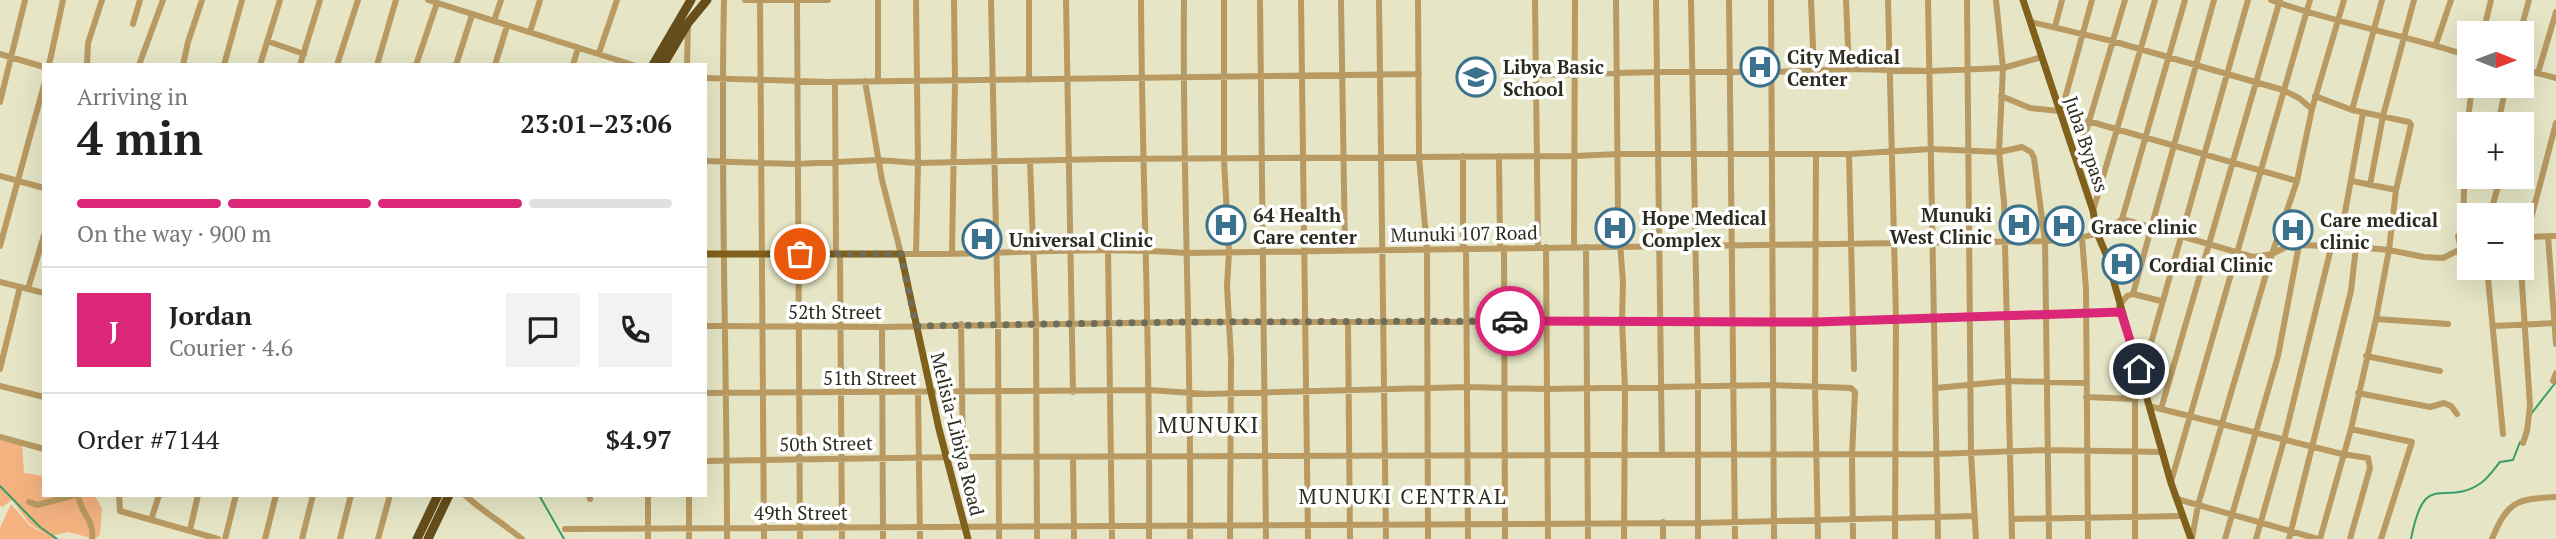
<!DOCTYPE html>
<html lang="en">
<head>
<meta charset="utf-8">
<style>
  :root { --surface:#fff; --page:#f2f2f2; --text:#222; --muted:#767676; --line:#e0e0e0; --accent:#db2777 }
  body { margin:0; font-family:"PT Serif",serif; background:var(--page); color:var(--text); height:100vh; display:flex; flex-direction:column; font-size:26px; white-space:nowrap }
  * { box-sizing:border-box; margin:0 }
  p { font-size:23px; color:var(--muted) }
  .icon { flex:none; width:38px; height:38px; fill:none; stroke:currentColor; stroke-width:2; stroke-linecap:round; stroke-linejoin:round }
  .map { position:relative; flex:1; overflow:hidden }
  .side { position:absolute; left:42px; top:63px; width:665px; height:434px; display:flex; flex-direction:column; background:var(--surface); border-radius:0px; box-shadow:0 7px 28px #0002 }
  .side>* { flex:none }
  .needle { width:46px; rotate:91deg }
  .buttons { position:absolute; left:2457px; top:21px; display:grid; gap:14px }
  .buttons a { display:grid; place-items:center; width:77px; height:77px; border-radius:0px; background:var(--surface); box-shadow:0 7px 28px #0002; font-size:35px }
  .pin { position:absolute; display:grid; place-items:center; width:60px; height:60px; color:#fff; margin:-30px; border:4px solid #fff; border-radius:50%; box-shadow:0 2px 7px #0007 }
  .courier { position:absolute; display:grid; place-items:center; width:70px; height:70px; margin:-35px; border:5px solid #db2777; border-radius:50%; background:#fff; color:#222; box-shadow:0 2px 9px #0007 }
  .overview em { font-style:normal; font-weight:700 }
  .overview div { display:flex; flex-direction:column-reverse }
  .overview { display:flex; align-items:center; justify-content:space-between; height:119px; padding:0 35px }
  h1 { font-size:46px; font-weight:700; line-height:52px }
  .bar { display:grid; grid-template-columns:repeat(4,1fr); gap:10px 7px; align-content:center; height:84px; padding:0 35px }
  .bar i { height:9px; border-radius:5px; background:var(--line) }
  .bar .on { background:var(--accent) }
  .bar p { grid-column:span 4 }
  .line { display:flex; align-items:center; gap:18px; padding:0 35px; border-top:2px solid var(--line) }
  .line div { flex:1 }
  .round { display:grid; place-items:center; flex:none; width:74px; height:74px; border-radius:0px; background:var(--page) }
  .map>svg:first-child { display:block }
  .green { fill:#f4b280 }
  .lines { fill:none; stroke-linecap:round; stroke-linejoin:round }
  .stream { stroke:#389d69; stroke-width:2 }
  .minor { stroke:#b89a62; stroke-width:6 }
  .major { stroke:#80601b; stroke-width:7 }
  .highway { stroke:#654e1c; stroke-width:9 }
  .done { stroke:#6d6d5a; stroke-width:7; stroke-dasharray:0 12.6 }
  .route { stroke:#db2777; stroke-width:9 }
  .labels { text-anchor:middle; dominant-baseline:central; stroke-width:7; stroke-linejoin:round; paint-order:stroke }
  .poi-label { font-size:19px; font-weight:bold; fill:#2c2c20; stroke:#fff; text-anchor:start }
  .street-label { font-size:19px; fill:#2c2c20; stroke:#fff }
  .neighbourhood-label { font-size:21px; letter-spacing:2px; fill:#2c2c20; stroke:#fff }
  .quarter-label { font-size:23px; letter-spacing:2px; fill:#2c2c20; stroke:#fff }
</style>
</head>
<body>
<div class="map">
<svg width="2556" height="539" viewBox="0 0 2556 539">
  <rect width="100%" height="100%" fill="#e6e6c6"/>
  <!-- green -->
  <path class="green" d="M0 440 22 445 24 473 44 476V495L95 496 102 508 100 534 95 539 68 532 55 535V539H0V528L11 504 29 525 46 535 29 523 12 500 2 507 0 505Z"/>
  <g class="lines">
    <!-- stream -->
    <path class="stream" d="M2531 414 2556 382
      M0 486 40 527 57 539
      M539 495 564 539
      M2411 539C2425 466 2444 509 2481 483 2488 478 2495 468 2500 462L2513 460 2520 442"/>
    <!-- minor -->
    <path class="minor" d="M428 0 633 65
      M724 0C720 180 727 359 727 539
      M745 0H828
      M760 0 764 539
      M797 0 800 539
      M991 0 998 324 999 539
      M1029 0V80
      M1066 0 1073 392
      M1141 0C1142 180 1151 359 1149 539
      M1184 0C1182 180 1192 359 1190 539
      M1224 0V160L1229 252 1227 286 1231 358 1230 539
      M1260 0 1266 539
      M1301 0 1308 539
      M1341 0 1345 250
      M1379 0 1386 539
      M1418 0 1419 157 1427 249 1428 539
      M1535 0 1538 248
      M1616 0 1618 216 1623 282 1622 321 1625 388 1624 539
      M1656 0 1662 455
      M1691 0 1698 386V539
      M1729 0 1735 539
      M1771 0 1774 539
      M1811 0 1814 70
      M1846 0 1849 69
      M1888 0 1896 318 1895 539
      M1928 0 1938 539
      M1967 0 1971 453 1976 539
      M1996 0 2003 68 1999 152 2004 202 2012 539
      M2271 0C2336 24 2404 34 2469 56
      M494 21 501 0
      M2031 22 2112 41 2283 90 2299 98 2312 109
      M133 24 140 0
      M2055 27 2062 0
      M530 32 540 0
      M2483 33 2491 0
      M2520 33 2529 0
      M267 41 304 54
      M2436 44 2451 0
      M599 53 617 0
      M0 54 44 67
      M49 65 63 0
      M87 65 88 43 102 0
      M139 65 163 0
      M183 65 188 42 202 0
      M224 65 242 0
      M260 65 280 0
      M300 65 320 0
      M337 65 358 0
      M377 65 396 0
      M416 65 437 3
      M456 65 472 15
      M495 65 507 26
      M573 65 578 48
      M687 65 688 25
      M2522 69 2556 78
      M2538 73 2556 12
      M1536 75 1657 72H1770L1849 69 1931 71 2003 68 2042 57
      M705 78 828 82 1419 74
      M865 81 882 180 901 254C996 255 1091 246 1186 253L2045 241C2072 239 2101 238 2122 219L2253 257 2272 254 2286 247 2299 245 2356 247 2389 250 2424 257 2443 258 2461 249 2469 248
      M878 81V0
      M835 82 836 254
      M2001 96 2030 108 2059 111
      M2315 96 2352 110 2409 122 2411 125 2396 190 2389 250 2376 319 2351 429 2320 539
      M0 102 25 0
      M2352 110 2382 0
      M2061 113 2092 0
      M2088 121 2297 181
      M2498 124 2506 86
      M1816 154 1815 386 1818 539
      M1849 154 1854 369
      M1463 156V249
      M1499 156 1500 248
      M705 161 796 164 878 160 918 163 1105 159 1575 156 1619 154H1849L1931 149 1999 152 2022 147 2031 152 2034 158 2045 241 2049 539
      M1030 162 1036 323 1037 539
      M2077 162 2125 0
      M0 176 44 188
      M2352 181 2396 190
      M2370 185 2383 116 2414 0
      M2479 208 2481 215
      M2093 211 2155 0
      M2490 215 2498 186 2493 177
      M2122 219 2185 0
      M2548 236 2556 344
      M2524 237 2556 236
      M2082 238 2086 289 2088 539
      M2526 238 2556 123
      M0 246 44 85
      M1546 247 1548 539
      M1574 247 1575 0
      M1586 247 1588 539
      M1466 248 1468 539
      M1504 248 1505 539
      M2461 249 2458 236 2463 233 2465 145 2472 86
      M1108 250 1112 539
      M952 253 955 80 954 0
      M840 254 842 539
      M916 254 918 163 916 0
      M2487 268 2503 434
      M2521 268 2530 406 2527 431 2523 443
      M0 282 44 293
      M28 289 44 235
      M2133 294 2161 301
      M2119 306 2127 296 2133 294 2214 0
      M2376 319 2448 324
      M1348 322 1350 539
      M961 324 963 457
      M705 326 882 327 1188 322H1817L1896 318 2121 312
      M2494 326 2556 323
      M882 327 883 539
      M2366 356 2440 371
      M0 369 20 287
      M2553 381 2556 373
      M0 386 44 397
      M1936 388 2009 381 2085 383
      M705 393 1149 390 1207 394 1468 387 1547 389 1774 385 1851 388 1855 392 1852 455 1853 539
      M918 393 920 539
      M2358 393 2430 407 2444 403 2451 406 2457 414
      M2086 397 2136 399
      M2149 406 2342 454 2368 458 2370 468 2350 539
      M2161 409 2280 0
      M2351 429 2412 442 2381 539
      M0 437 44 449
      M1073 457 1074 539
      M705 461 963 457 1936 454 2046 450 2163 452
      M2171 482 2310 0
      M78 495C80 512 95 521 92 539
      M119 495 120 511 218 539
      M465 495C483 512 503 523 522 539
      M589 495 590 499
      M648 495V539
      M689 495V539
      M2177 499 2318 539
      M29 502 37 505 76 495
      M2012 519 2183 516
      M151 520 159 495
      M565 529 1698 523 1975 516
      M190 530 198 495
      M225 539 236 495
      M265 539 276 495
      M302 539 313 495
      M340 539 351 495
      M378 539 390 495
      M1663 539V522
      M2135 539V390L2139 370 2151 343 2248 0
      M2192 539 2198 505 2272 254 2297 181 2312 109 2344 0
      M2225 539 2278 356 2299 245
      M2256 539 2284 440 2331 248 2344 218 2363 113
      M2289 539 2351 291 2356 247
      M2492 539C2508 501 2516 499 2556 497"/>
    <!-- major -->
    <path class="major" d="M2023 0 2093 211 2097 233 2106 254 2171 483 2191 539
      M705 254H901L939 429 968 539"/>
    <!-- highway -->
    <path class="highway" d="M653 65 691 0
      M663 65 688 23 707 0
      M417 539 438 495
      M428 539 449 495"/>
  </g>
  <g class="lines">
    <!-- done -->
    <path class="done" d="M800 254H901L916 326 1188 322 1510 321"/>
    <!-- route -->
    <path class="route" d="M1510 321 1816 322 2121 312 2139 369"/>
  </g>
  <!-- icons -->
  <defs>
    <g id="hospital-ring" transform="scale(2.0125)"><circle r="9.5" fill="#fff" stroke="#3a718c" stroke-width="1.5"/><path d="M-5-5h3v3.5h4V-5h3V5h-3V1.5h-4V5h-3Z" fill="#3a718c"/></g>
    <g id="school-ring" transform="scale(2.0125)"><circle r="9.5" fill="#fff" stroke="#3a718c" stroke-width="1.5"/><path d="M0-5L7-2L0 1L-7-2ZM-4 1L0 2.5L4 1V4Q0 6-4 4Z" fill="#3a718c"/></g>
  </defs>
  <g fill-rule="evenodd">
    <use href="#hospital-ring" x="1760" y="67"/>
    <use href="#school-ring" x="1476" y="77"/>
    <use href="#hospital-ring" x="1226" y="225"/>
    <use href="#hospital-ring" x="2019" y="225"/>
    <use href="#hospital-ring" x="2064" y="226"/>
    <use href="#hospital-ring" x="1615" y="228"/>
    <use href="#hospital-ring" x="2293" y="230"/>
    <use href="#hospital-ring" x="982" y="239"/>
    <use href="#hospital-ring" x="2122" y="264"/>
  </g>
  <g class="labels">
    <!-- poi labels -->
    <g class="poi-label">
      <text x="1787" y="56">City Medical<tspan x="1787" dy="22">Center</tspan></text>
      <text x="1503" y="66">Libya Basic<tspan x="1503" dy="22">School</tspan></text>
      <text x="1253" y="214">64 Health<tspan x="1253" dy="22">Care center</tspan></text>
      <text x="1992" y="214" text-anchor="end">Munuki<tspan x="1992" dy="22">West Clinic</tspan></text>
      <text x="1642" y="217">Hope Medical<tspan x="1642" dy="22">Complex</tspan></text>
      <text x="2320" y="219">Care medical<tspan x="2320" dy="22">clinic</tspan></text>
      <text x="2091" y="226">Grace clinic</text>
      <text x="1009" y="239">Universal Clinic</text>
      <text x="2149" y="264">Cordial Clinic</text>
    </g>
    <!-- street labels -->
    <g class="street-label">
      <text transform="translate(2087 144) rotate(71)">Juba Bypass</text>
      <text transform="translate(1464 233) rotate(-1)">Munuki 107 Road</text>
      <text x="835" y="311">52th Street</text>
      <text x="870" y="377">51th Street</text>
      <text transform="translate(958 434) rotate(76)">Melisia-Libiya Road</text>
      <text transform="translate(826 443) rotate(-1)">50th Street</text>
      <text x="801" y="512">49th Street</text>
    </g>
    <!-- neighbourhood labels -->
    <g class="neighbourhood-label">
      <text x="1403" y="496">MUNUKI CENTRAL</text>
    </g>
    <!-- quarter labels -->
    <g class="quarter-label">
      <text x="1209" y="424">MUNUKI</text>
    </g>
  </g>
</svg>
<div class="buttons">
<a><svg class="needle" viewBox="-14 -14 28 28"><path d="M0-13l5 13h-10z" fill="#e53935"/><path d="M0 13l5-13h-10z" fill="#767676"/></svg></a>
<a>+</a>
<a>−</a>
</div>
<div class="pin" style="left:800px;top:254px;background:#ea580c"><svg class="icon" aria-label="bag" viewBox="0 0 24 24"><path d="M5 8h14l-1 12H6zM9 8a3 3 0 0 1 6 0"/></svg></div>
<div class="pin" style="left:2139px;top:369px;background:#1f2937"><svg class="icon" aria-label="home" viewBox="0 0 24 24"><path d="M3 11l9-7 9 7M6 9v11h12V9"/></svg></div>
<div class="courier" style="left:1510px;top:321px"><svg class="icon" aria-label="car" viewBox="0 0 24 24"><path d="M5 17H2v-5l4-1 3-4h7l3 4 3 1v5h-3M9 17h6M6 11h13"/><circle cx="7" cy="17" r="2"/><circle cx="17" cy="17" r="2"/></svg></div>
<section class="side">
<div class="overview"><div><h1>4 min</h1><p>Arriving in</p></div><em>23:01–23:06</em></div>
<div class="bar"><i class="on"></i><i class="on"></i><i class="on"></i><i></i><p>On the way · 900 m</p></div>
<div class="line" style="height:126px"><b class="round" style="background:var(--accent);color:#fff">J</b><div><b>Jordan</b><p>Courier · 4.6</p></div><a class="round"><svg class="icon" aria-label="chat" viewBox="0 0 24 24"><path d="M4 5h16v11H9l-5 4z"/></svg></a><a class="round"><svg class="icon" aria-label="phone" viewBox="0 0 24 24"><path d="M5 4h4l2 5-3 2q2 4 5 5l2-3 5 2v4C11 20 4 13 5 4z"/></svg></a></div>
<div class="line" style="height:91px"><div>Order #7144</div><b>$4.97</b></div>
</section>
</div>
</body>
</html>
